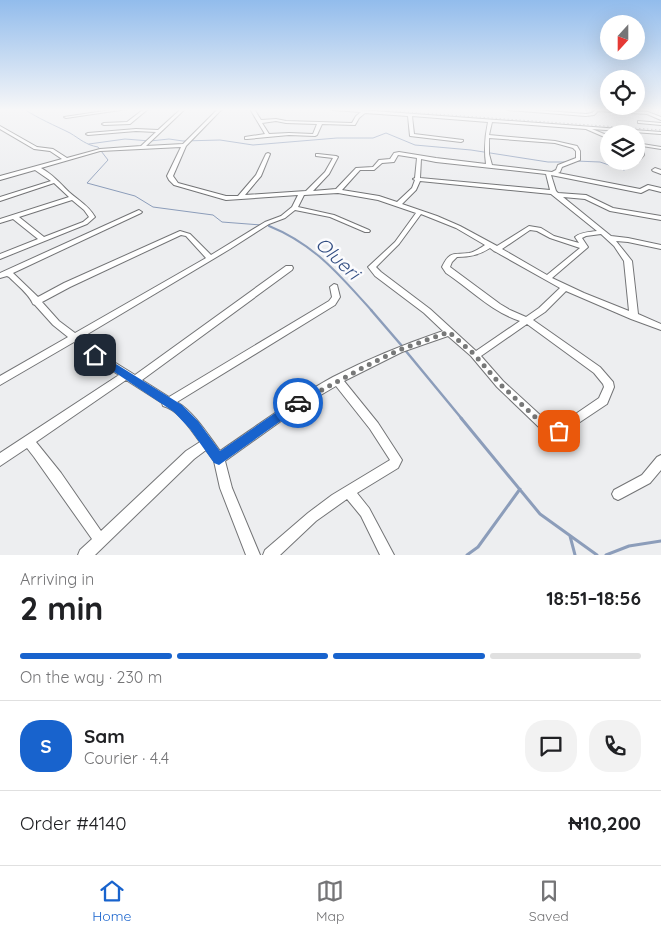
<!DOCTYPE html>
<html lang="en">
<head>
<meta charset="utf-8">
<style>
  :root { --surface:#fff; --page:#f2f2f2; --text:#202124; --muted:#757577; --line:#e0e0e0; --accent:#1863cd }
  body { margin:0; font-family:Quicksand,sans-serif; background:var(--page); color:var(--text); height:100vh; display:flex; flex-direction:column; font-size:19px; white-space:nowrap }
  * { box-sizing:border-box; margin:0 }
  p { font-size:16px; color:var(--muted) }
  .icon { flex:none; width:28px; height:28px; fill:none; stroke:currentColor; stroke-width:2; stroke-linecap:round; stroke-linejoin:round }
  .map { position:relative; height:555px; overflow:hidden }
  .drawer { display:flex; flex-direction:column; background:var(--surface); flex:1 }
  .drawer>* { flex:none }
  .needle { width:32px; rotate:201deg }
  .fabs { position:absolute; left:600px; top:15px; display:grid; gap:10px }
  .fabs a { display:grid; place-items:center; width:45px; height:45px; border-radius:50%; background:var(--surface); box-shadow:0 5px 20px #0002; font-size:25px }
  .pin { position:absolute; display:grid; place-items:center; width:42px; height:42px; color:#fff; margin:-21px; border-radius:10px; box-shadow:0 2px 8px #0006 }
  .courier { position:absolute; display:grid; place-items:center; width:50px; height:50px; margin:-25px; border:4px solid #1863cd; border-radius:50%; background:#fff; color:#222; box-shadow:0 1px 6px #0007 }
  .headline em { font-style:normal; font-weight:700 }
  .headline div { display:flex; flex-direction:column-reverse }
  .headline { display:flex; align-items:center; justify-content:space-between; height:85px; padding:0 20px }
  h1 { font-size:32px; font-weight:700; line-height:38px }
  .bar { display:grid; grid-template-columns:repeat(4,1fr); gap:8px 5px; align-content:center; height:60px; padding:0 20px }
  .bar i { height:6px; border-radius:4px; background:var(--line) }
  .bar .selected { background:var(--accent) }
  .bar p { grid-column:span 4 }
  .line { display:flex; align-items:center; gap:12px; padding:0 20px; border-top:1px solid var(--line) }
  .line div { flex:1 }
  .round { display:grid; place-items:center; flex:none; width:52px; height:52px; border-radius:20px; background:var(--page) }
  .tabs { display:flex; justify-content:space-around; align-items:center; height:70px; border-top:1px solid var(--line); background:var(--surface); font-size:14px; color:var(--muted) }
  .tabs a { display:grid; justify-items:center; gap:2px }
  .tabs .selected { color:var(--accent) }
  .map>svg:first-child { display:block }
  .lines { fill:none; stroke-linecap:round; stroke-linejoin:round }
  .stream-far3 { stroke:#8c9dba; stroke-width:1 }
  .stream-far2 { stroke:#8c9dba; stroke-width:2 }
  .stream-far1 { stroke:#8c9dba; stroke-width:2.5 }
  .stream { stroke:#8c9dba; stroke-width:3 }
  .minor-casing { stroke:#737476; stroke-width:2 }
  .minor { fill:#fff; fill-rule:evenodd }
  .rail { stroke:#88898a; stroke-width:1; stroke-dasharray:1 3; stroke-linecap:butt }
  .route { fill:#1863cd }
  .done { stroke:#777878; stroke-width:5; stroke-dasharray:0 9 }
  .labels { text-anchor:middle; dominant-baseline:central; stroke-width:5; stroke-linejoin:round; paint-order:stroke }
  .water-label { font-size:19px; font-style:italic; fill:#324d82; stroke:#fbfbfd }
</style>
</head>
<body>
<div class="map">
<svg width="661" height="555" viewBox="0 0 661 555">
  <rect width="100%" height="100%" fill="#edeef0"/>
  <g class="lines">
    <!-- stream-far3 -->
    <path class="stream-far3" d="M24 109C39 119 54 125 70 133 80 139 86 145 98 147L108 160 87 183 135 196 153 207 213 215 222 222 261 225
      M89 144 125 139 150 141 169 139 183 141 220 140 253 145 337 138H373L386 133 415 145 471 150 548 162H568
      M575 161 600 162 624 170
      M266 225 272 227"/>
    <!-- stream-far2 -->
    <path class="stream-far2" d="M269 226C314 244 340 275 372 311"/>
    <!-- stream-far1 -->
    <path class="stream-far1" d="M371 310 402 346
      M405 350 462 419"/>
    <!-- stream -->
    <path class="stream" d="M461 418 540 514 597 555
      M570 536 575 555
      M467 555 478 547 520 489
      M606 555 629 546 661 541"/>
    <!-- minor casing -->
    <g class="minor-casing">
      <path id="minor" d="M118 109H127L66 118 64 117Z
        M144 109H148L130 124 104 125 102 124 104 123 127 122Z
        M181 109H185L146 146 183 144 218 109H222L186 146 173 176 178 183 226 196H238L256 175 266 154 268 153 270 154 261 176 245 195 306 191 325 172 333 158 316 156V154H318L336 156 338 157 329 174 313 191 336 189 356 168 373 167 379 160 390 159 394 153 399 152 436 158 486 164C484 150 485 136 488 122L412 116 414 134 463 140V141L461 142 410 136 408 116 365 113 359 118 355 125 322 124 317 135 315 136 289 135 247 139H245V137L265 134 250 109H254L261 120 276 119 286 121 352 123 356 116 361 112 333 110 331 109H346L661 132V134L592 129 609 136V139L586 129 492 122 489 135 555 141 577 146 580 151V160L562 167 560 172 558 173 640 189 648 185 661 188V192L649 189 641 193 551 175 556 191 558 193 586 195 613 208 661 216V220L610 211 585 199 563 197 611 236 628 238 661 245V249L628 242 616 241 632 261 638 314 661 324V330L631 319 566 291 545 312 533 320 600 367 613 382 614 387 607 404 559 436 545 433 497 387 471 356 448 336 402 352 344 381 378 423 402 460 398 468 357 493 369 508 394 555H380L361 516 347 499 316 521 280 555H263L265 550 308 513 332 495 390 460 370 429 336 386 302 406 225 461 232 488 260 555H246L220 488 214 461 206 450 194 459 95 555H78L80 550 92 539 34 457 27 448 0 466V453L119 375 92 358 74 342 0 385V376L68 337 53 325 35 305 33 304C29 294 17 285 9 277L7 276 0 278V273L139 210 142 212 141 213 13 273 38 297 64 283 180 231 190 234 211 255 265 222 281 216 292 207 298 195 226 200 174 185 169 180 167 176 181 147 100 151 41 168C52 174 60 183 69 192 78 200 89 206 95 217L87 224 0 259V254L38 239 13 219 0 223V219L69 197 54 183 0 201V197L51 181 35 170 0 180V176L62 159 50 151 34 149 0 129V126L37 147 53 149 67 158 100 149 141 146 156 132 136 131 88 135 86 134 88 133 136 129 158 130ZM276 121 286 123 317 124 313 134 289 133 269 134 262 123ZM489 138 555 143 573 148 576 151V158L558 165 556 170 552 172 492 165 489 154ZM398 155 417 158 415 178 413 179 415 180 412 188 397 202 379 196 342 190 360 170H374L382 163 394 162ZM421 159 436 162 546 174 550 190 420 178ZM420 181 551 194 597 231C589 232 581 232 575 237L579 243 554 236 541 228 529 226 497 246 460 226 437 216 402 204 416 190ZM338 193 378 200 416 213 395 242 368 267 375 276 424 313 443 331C405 344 368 359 333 377 293 399 257 426 220 451 208 435 195 413 177 402L335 305 340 297 337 285 334 284 330 287 332 297 329 301 169 397 142 380 292 270 293 268 292 266H286L135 375 98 352 81 338 230 249 269 224 285 218 295 210 330 217 365 232H369L370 231 369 230 334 215 298 207 304 195ZM72 200 84 210 89 217 83 222 44 237 19 217ZM421 214 456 228 485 245C480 248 475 252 469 253 454 255 450 250 442 267L446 273C470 289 492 312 520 321L476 351 430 309 381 272 376 267 399 244ZM530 230 537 231 550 238 580 248 547 275 502 249ZM601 234 614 246 624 261 629 311 584 293 552 278 587 248 588 247 582 238 586 236ZM181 235 186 236 206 258 75 333 59 321 42 302 70 287ZM490 248 494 251 496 252 560 288 539 308 526 317 510 310 500 304 450 267 452 262 457 257C470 257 479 255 490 248ZM527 324 594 373 603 384 604 387 599 398 558 426 551 425 503 381 481 356ZM126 380 162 403 163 406C179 410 190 429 200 442L186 451 101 531 61 473 36 442Z
        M506 109H521L586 114 592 113 596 109 648 112 661 117V120L647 114 598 111 594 115 586 116 508 110Z
        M638 121 661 123V125L639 123H638Z
        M636 143 661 147V149L642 146 644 155 638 162H634V161H636V158L639 155Z
        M655 168 661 170V174L653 171 652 170Z
        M661 455V470L650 483 622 498 618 500 614 498 612 494 614 490 642 475 657 457Z"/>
    </g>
    <!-- minor -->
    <use href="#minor" class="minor"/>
    <!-- rail -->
    <path class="rail" d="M364 109 661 130"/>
  </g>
  <!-- sky -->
  <linearGradient id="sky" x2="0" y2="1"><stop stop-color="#92bcec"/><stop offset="0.59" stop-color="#f7f7f8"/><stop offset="1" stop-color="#f7f7f8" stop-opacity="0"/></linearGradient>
  <rect width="661" height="186" fill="url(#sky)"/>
  <!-- route -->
  <path class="route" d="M95 351 182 405 198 421 220 451 294 400H302L303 403 302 406 219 465 214 463 190 429 174 412 92 357V352Z"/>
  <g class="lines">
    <!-- done -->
    <path class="done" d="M298 403 366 366 399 350 449 332 474 354 500 384 549 430 559 431"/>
  </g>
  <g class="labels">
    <!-- water labels -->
    <g class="water-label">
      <text transform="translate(338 258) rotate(43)">Olueri</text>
    </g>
  </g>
</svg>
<div class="fabs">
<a><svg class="needle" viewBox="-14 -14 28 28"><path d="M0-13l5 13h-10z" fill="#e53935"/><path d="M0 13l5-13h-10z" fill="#757577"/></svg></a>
<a><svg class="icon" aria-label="locate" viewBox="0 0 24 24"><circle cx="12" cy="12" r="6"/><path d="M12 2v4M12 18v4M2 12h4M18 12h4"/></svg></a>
<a><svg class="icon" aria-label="layers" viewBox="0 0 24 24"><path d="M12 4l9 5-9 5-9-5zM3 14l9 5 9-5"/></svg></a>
</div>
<div class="pin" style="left:559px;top:431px;background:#ea580c"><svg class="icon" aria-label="bag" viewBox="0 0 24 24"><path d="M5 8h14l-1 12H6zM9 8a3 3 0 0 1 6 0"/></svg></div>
<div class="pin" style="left:95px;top:355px;background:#1f2937"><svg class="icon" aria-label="home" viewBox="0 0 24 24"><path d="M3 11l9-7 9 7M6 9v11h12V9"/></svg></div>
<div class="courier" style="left:298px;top:403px"><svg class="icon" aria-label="car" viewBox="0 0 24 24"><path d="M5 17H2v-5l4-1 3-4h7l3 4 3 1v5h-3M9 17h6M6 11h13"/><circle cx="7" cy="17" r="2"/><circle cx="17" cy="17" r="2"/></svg></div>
</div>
<section class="drawer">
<div class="headline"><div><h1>2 min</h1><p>Arriving in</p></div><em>18:51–18:56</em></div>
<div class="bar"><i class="selected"></i><i class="selected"></i><i class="selected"></i><i></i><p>On the way · 230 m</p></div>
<div class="line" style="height:90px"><b class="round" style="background:var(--accent);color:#fff">S</b><div><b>Sam</b><p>Courier · 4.4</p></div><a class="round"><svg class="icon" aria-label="chat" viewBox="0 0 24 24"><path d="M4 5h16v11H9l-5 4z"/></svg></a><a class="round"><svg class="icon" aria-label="phone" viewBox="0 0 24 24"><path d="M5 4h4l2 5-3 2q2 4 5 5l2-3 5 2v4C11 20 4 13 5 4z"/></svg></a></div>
<div class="line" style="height:65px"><div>Order #4140</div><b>₦10,200</b></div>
</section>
<nav class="tabs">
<a class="selected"><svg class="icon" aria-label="home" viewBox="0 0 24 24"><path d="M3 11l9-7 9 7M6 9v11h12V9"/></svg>Home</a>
<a><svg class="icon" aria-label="map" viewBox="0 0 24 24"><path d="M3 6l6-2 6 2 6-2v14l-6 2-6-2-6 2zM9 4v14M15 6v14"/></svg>Map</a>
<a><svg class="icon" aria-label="saved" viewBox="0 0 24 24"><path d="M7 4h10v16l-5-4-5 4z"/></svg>Saved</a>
</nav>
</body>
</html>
